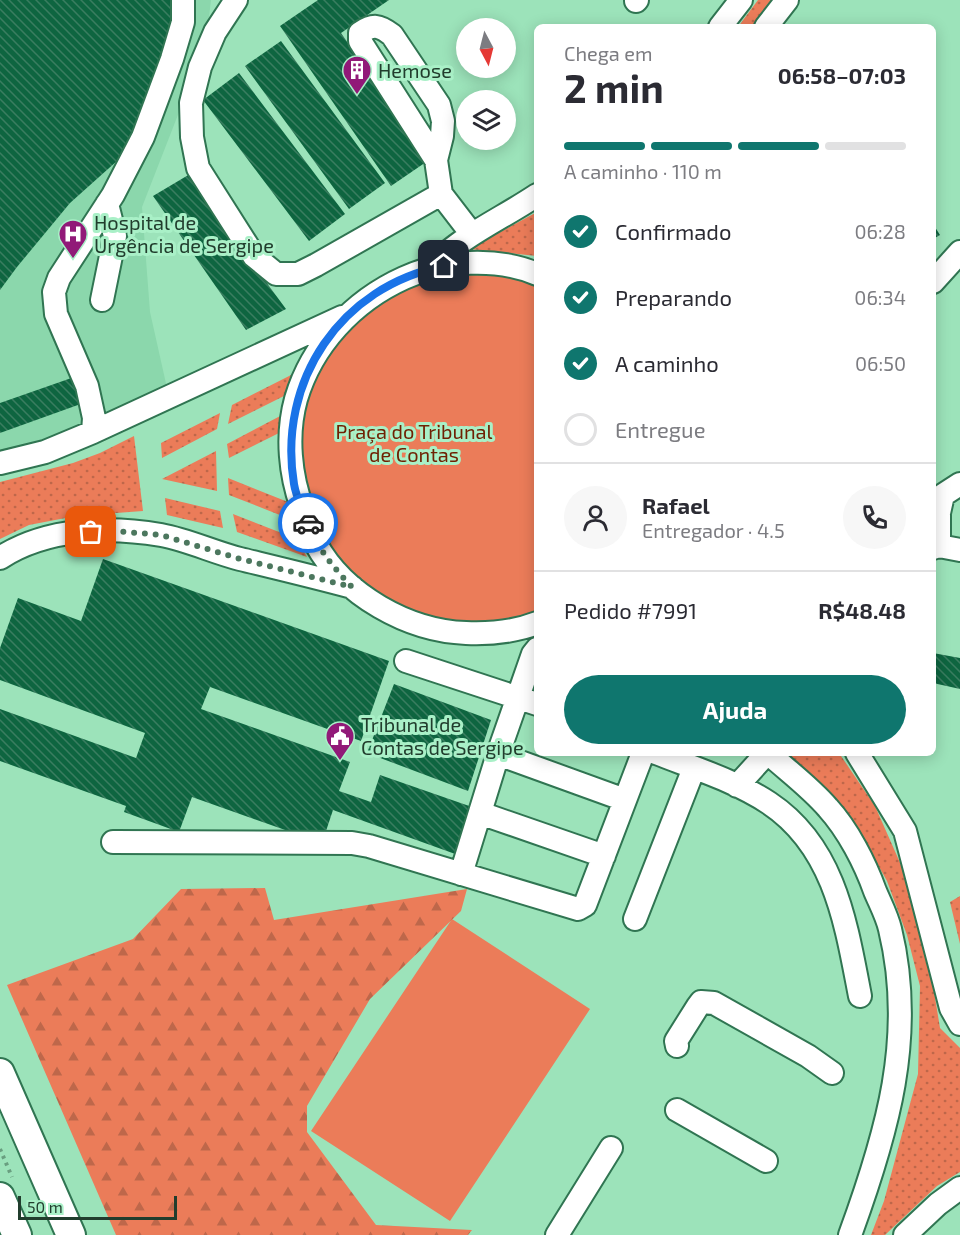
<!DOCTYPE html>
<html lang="pt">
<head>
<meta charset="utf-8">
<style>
  :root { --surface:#fff; --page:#f7f7f7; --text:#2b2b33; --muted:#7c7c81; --line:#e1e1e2; --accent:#0f766e }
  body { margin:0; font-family:"Exo 2",sans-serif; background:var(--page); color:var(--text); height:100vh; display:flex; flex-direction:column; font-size:22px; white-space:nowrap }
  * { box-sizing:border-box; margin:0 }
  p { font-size:20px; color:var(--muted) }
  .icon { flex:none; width:33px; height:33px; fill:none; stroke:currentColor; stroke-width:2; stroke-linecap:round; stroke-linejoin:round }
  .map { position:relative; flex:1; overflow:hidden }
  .panel { position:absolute; left:534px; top:24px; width:402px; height:732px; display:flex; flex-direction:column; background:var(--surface); border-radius:9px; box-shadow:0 3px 15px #0003 }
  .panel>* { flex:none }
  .needle { width:39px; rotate:173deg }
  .buttons { position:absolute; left:456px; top:18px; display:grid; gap:12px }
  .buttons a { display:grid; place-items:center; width:60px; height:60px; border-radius:50%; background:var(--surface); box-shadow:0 3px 15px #0003; font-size:30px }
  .scale { position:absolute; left:18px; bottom:15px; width:159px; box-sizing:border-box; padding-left:6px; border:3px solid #213d2d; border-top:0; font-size:16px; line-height:21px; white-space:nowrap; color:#213d2d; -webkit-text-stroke:4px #a9f0c7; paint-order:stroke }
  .pin { position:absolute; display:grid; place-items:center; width:51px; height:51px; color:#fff; margin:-26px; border-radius:12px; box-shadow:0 3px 9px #0006 }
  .courier { position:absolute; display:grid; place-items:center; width:60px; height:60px; margin:-30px; border:4px solid #1a73e8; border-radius:50%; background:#fff; color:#222; box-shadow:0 2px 8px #0007 }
  .head em { font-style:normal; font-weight:700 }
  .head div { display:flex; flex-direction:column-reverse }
  .head { display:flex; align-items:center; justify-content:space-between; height:102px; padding:0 30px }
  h1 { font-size:39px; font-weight:700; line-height:45px }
  .bar { display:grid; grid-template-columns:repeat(4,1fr); gap:9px 6px; align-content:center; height:72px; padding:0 30px }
  .bar i { height:8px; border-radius:4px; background:var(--line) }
  .bar .active { background:var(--accent) }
  .bar p { grid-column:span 4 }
  .line { display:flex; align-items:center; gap:15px; padding:0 30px; border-top:2px solid var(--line) }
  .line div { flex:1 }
  .round { display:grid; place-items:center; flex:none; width:63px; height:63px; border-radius:32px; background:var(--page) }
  ol { padding:0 30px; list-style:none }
  li { display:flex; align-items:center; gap:18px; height:66px }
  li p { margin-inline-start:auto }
  li .icon { padding:6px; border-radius:50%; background:var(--accent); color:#fff; stroke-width:4 }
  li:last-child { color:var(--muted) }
  li i { width:33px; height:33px; border:3px solid var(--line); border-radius:50% }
  .primary-button { display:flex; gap:12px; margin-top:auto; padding:12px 30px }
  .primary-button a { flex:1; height:69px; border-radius:36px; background:var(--accent); color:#fff; font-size:24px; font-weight:700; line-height:69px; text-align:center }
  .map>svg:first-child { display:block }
  .built { fill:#8bd7ac }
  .grass { fill:url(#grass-dots) }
  .forest { fill:url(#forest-firs) }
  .park { fill:#eb7c59 }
  .building { fill:url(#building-back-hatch) }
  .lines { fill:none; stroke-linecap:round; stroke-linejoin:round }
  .minor-casing { stroke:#307552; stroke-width:26 }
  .major-casing { stroke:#307552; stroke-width:32 }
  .path { stroke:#699f80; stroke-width:4; stroke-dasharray:3 4.5; stroke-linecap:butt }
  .minor { stroke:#fff; stroke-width:22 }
  .major { stroke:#fff; stroke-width:28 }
  .done { stroke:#4c775e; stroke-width:6; stroke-dasharray:0 10.8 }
  .route { stroke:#1a73e8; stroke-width:8 }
  .labels { text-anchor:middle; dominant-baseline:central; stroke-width:6; stroke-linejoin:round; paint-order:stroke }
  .poi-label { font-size:20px; fill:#213d2d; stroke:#a9f0c7; text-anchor:start }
  .park-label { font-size:20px; fill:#6f2103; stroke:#a9f0c7 }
</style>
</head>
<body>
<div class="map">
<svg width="960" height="1235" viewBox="0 0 960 1235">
  <defs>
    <pattern id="grass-dots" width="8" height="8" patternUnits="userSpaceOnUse" patternTransform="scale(1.5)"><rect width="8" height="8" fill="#eb7c59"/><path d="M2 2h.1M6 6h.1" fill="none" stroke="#be674a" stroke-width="1.8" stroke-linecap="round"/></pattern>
    <pattern id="forest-firs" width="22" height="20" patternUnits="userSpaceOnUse" patternTransform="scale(1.5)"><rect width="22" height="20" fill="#eb7c59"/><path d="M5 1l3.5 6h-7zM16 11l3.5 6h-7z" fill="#be674a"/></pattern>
    <pattern id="building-back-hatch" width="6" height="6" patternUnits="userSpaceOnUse" patternTransform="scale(1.5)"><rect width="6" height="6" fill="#0e6540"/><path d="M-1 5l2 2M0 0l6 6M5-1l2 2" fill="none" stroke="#3a7d60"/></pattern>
  </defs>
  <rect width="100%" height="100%" fill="#9ce3ba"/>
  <!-- built -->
  <path class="built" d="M0 0H211L209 17 183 102 142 207 150 312 167 388 123 405 42 443 0 452Z"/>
  <!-- grass -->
  <path class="grass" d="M758 0H773L753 27H738Z
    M537 212V256L469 249Z
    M299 371 292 392 228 424 232 405Z
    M220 413 217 429 162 458 161 443Z
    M284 414 283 431 229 458 227 444Z
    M134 436 143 511 76 516 29 525 0 539V482L73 463 100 453Z
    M216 451 217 491 162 479Z
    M228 478 288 502 290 519 229 495Z
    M165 498 220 511 223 528 167 515Z
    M233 514 297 539 307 557 237 532Z
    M790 753H839L875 806 909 883 930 967 940 1028 960 1048V1172L937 1186 885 1235H871L884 1201 918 1074 920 986 907 935 887 881 857 828 785 758Z
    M960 896V944L950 902Z"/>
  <!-- forest -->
  <path class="forest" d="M265 888 274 920 467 889 461 911 370 999 307 1106V1132L376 1225 472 1230 468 1235H116L7 985 133 939 181 889Z"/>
  <!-- park -->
  <path class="park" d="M429 269 537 274V620L450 632 352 587 330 564 290 441 296 399 346 316Z
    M452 919 590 1009 450 1221 311 1131Z"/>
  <!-- building -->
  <path class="building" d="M0 0H174L175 23 127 152 70 203 17 267 0 290Z
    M318 0H389L341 33 429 160 391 186 280 26Z
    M281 41 385 183 349 209 245 66Z
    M239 73 345 214 309 241 203 100Z
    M190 174 238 244 286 309 246 330 153 196Z
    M933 224 940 235 933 239Z
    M80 375 89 401 0 433V403Z
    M103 559 389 661 361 741 210 687 201 709 350 762 339 791 371 802 380 775 475 808 458 855 333 810 322 843 192 797 179 832 124 812 126 806 0 761V709L136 758 145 733 0 680V648L18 598 81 621Z
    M933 653 960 658V689L933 683Z
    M394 684 491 720 468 791 367 753Z"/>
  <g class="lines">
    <!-- minor casing -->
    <g class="minor-casing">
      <path id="minor" d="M236 0 215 32 200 67 191 103 192 137 198 168 254 256 276 274H298L316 265 441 194
        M636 1 637 0
        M720 27 741 0
        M766 27 787 0
        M436 160 360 41V33C373 24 379 25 392 35L439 105 443 121 442 136 436 160 441 194 471 233
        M429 269C464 234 498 221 537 195
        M537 274C497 257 443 260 404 278 353 301 312 345 296 399 286 435 290 476 303 510 307 521 310 534 316 544 344 595 408 631 466 633 490 634 514 632 537 623
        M933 282 960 252
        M102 300 115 236 107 204
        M93 432 94 418 87 386 56 314 54 292 59 278 113 195 143 137 172 59 183 22V0
        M0 463 45 452 93 432 342 317
        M939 546V513L943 495 960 484
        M933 548 939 546 960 550
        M0 558C46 528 108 526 161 535 188 540 213 552 240 559 277 568 315 577 352 587
        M406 661 537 704
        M656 753C694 768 736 781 769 803 835 847 846 924 860 996
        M768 753C788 771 811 788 828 808 848 830 865 863 875 891 880 903 887 916 890 929 916 1036 887 1134 850 1235
        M857 753 905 831 951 1008 960 1024
        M498 754 625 800
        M737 786 767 753
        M480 813 604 856
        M113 842 352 843 369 846 578 909 585 905 643 753
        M461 874 498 754 533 654 537 649
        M635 919 694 768
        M677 1046 676 1041 698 1006 701 1002 714 1003 808 1056 832 1073
        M677 1110 766 1161
        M557 1235 611 1148
        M905 1235 938 1204 960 1188"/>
    </g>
    <!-- major casing -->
    <g class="major-casing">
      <path id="major" d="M0 1073 71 1235
        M0 1197 17 1235"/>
    </g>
    <!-- path -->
    <path class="path" d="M0 1149 12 1177"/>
    <!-- minor -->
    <use href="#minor" class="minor"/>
    <!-- major -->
    <use href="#major" class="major"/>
  </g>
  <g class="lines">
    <!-- done -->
    <path class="done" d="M91 532 115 531 161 535 237 558 352 587C333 567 318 549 308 523"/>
    <!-- route -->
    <path class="route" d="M308 523C303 511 296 497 294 484 277 381 341 286 444 266"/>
  </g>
  <!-- icons -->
  <defs>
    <g id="building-pin" transform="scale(1.5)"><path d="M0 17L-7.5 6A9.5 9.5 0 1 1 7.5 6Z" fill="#911978" stroke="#a9f0c7"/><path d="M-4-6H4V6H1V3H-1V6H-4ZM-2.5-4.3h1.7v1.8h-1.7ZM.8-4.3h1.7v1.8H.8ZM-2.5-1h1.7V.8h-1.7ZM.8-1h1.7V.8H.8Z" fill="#fff"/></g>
    <g id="hospital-pin" transform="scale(1.5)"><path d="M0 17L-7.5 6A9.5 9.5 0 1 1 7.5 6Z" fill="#911978" stroke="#a9f0c7"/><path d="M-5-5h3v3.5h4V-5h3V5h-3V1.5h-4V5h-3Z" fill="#fff"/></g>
    <g id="civic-pin" transform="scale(1.5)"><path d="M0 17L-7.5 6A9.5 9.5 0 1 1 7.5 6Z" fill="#911978" stroke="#a9f0c7"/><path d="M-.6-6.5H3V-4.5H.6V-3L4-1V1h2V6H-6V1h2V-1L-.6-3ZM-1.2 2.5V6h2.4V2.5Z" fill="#fff"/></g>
  </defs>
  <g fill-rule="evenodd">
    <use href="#building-pin" x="357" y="70"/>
    <use href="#hospital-pin" x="73" y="234"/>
    <use href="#civic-pin" x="340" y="736"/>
  </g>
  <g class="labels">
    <!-- poi labels -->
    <g class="poi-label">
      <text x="378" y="70">Hemose</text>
      <text x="94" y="222">Hospital de<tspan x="94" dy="23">Urgência de Sergipe</tspan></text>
      <text x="361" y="724">Tribunal de<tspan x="361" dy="23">Contas de Sergipe</tspan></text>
    </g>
    <!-- park labels -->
    <g class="park-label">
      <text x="414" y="431">Praça do Tribunal<tspan x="414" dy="23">de Contas</tspan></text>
    </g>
  </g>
</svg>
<div class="buttons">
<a><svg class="needle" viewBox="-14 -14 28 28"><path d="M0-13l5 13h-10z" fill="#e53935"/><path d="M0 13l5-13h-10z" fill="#7c7c81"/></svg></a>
<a><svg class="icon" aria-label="layers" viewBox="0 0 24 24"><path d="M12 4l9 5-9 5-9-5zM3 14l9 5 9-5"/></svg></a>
</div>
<div class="scale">50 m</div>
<div class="pin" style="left:91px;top:532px;background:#ea580c"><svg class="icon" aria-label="bag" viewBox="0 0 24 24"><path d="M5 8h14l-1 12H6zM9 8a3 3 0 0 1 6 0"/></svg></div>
<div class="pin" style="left:444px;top:266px;background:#1f2937"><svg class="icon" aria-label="home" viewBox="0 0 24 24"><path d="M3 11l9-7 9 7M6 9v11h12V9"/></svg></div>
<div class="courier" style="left:308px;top:523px"><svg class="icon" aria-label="car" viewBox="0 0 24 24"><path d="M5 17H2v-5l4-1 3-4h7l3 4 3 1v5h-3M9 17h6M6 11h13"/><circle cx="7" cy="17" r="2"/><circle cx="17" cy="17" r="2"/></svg></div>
<section class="panel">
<div class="head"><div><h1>2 min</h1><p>Chega em</p></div><em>06:58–07:03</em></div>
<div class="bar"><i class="active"></i><i class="active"></i><i class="active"></i><i></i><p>A caminho · 110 m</p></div>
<ol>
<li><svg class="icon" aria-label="check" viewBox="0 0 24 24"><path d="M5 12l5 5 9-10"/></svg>Confirmado<p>06:28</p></li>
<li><svg class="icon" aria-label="check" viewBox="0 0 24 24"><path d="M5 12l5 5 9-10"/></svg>Preparando<p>06:34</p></li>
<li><svg class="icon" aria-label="check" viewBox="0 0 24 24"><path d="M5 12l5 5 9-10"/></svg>A caminho<p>06:50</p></li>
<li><i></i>Entregue</li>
</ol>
<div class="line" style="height:108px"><a class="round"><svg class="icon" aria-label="person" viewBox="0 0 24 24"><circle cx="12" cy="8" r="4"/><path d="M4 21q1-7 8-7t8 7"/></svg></a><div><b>Rafael</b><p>Entregador · 4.5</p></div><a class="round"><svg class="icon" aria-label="phone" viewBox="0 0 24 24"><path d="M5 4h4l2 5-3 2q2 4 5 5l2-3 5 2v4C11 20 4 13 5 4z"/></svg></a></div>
<div class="line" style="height:78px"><div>Pedido #7991</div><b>R$48.48</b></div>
<div class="primary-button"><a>Ajuda</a></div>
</section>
</div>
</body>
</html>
